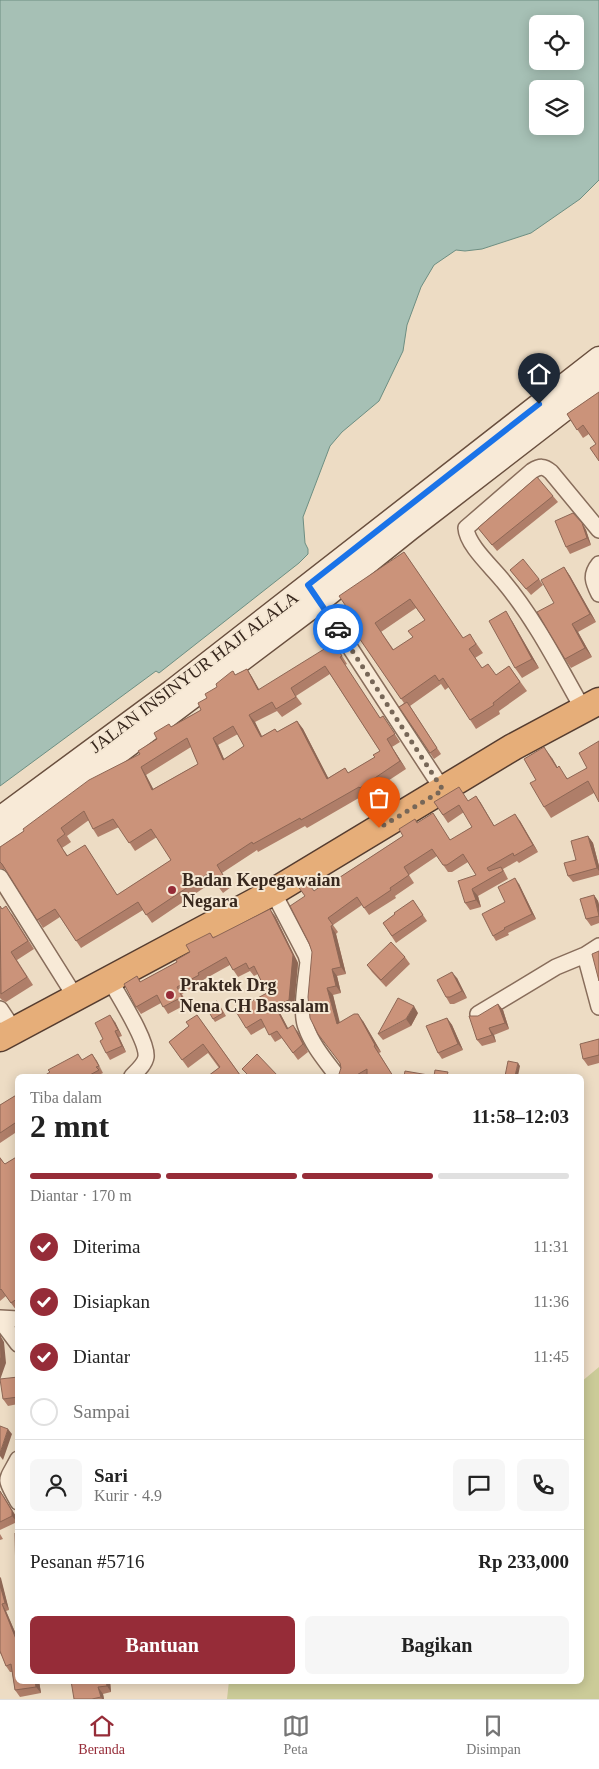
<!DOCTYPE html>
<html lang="id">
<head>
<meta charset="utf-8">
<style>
  :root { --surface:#fff; --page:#f6f6f6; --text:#222; --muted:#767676; --line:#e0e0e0; --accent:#962c38 }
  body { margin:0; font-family:Georgia,serif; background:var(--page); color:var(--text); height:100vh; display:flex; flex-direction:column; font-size:19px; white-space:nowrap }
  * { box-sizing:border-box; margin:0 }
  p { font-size:16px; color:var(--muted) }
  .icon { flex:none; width:28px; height:28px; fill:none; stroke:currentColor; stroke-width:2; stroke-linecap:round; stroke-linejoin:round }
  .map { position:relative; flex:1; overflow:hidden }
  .drawer { position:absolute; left:15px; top:1074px; width:569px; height:610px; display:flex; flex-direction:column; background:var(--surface); border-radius:8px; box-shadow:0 2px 12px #0003 }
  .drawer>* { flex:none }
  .buttons { position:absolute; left:529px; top:15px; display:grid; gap:10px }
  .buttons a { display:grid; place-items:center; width:55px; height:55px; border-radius:8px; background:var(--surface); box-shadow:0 2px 12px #0003; font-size:25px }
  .pin { position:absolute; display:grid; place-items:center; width:42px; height:42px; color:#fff; margin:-51px -21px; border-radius:50% 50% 50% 0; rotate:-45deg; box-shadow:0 0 5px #0007 }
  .pin .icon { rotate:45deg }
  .courier { position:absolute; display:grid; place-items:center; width:50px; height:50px; margin:-25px; border:4px solid #1a73e8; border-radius:50%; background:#fff; color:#222; box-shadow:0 1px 6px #0007 }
  .summary em { font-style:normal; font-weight:700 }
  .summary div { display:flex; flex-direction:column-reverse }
  .summary { display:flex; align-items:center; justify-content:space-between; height:85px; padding:0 15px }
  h1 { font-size:32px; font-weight:700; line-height:38px }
  .bar { display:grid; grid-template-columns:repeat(4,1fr); gap:8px 5px; align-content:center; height:60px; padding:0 15px }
  .bar i { height:6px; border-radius:4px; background:var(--line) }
  .bar .current { background:var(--accent) }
  .bar p { grid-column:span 4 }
  .line { display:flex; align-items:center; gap:12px; padding:0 15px; border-top:1px solid var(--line) }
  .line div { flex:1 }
  .round { display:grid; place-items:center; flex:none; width:52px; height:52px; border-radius:8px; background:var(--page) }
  ol { padding:0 15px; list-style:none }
  li { display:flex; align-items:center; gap:15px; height:55px }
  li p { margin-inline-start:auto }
  li .icon { padding:5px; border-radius:50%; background:var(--accent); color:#fff; stroke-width:4 }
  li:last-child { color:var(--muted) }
  li i { width:28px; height:28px; border:2px solid var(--line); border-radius:50% }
  .cta { display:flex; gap:10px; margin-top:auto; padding:10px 15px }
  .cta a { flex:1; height:58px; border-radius:8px; background:var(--accent); color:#fff; font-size:20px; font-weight:700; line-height:58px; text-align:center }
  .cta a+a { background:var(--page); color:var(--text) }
  .dock { display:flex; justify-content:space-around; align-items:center; height:70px; border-top:1px solid var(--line); background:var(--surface); font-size:14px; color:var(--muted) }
  .dock a { display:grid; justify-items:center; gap:2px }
  .dock .current { color:var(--accent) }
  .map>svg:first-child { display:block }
  .green { fill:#cbcb98 }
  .water { fill:#a6c0b5; stroke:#6d8e82; fill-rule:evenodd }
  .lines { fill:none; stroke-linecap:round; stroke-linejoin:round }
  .minor-casing { stroke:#886d5b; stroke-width:18 }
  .secondary-casing { stroke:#694f3e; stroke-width:25 }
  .trunk-casing { stroke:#553c2f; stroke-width:29 }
  .minor { stroke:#f8ead7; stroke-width:15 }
  .secondary { stroke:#f8ead7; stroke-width:22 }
  .trunk { stroke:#e6ae79; stroke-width:26 }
  .wall { fill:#af7e69; fill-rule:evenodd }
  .shaded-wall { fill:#8e6755 }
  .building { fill:#cb937a; stroke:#8e6755; fill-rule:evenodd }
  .done { stroke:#776758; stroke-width:5; stroke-dasharray:0 9 }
  .route { stroke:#1a73e8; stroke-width:6 }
  .poi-dot { fill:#962c38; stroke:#f5e7d3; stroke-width:2 }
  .labels { text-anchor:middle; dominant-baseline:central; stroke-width:4; stroke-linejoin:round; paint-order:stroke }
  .street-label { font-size:18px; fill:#38281e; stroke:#f5e7d3 }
  .poi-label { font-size:18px; font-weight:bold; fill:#38281e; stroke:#f5e7d3; text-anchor:start }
</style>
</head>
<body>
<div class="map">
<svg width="599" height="1699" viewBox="0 0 599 1699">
  <rect width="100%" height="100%" fill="#eddcc4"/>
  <!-- green -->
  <path class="green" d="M599 1367V1699H227L229 1681H581V1382Z"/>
  <!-- water -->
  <path class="water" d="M0 0H599V180L580 199 531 233 482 249 465 251 456 250 434 265 421 287 407 325 403 351 379 401 342 432 330 446 303 517 305 543 308 549V554L299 563 159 673 156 671 0 786ZM538 24H575V61H538ZM538 89H575V126H538Z"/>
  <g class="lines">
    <!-- minor casing -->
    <g class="minor-casing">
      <path id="minor" d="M599 564C590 575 593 582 599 594
        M315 594 443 790
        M583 709C558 665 535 619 503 581 492 567 467 545 466 528L532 471C540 466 544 466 551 472L599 530
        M0 877 76 998
        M273 892 306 955 308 962C306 978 300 1013 306 1027 312 1045 326 1061 337 1076
        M585 955 599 1007
        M110 980C118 995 148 1041 146 1057 145 1064 137 1071 132 1076
        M0 1009 14 1030
        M478 1014 556 967 585 955 599 946
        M0 1318 18 1319
        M0 1320 18 1344
        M18 1459C5 1484 4 1476 18 1502"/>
    </g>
    <!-- secondary casing -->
    <g class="secondary-casing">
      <path id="secondary" d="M0 818 172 691 599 358
        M0 842 320 601 410 529 599 383"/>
    </g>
    <!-- trunk casing -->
    <g class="trunk-casing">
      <path id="trunk" d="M0 1038 273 892 513 747 599 701"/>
    </g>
    <!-- minor -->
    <use href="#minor" class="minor"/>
    <!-- secondary -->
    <use href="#secondary" class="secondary"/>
    <!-- trunk -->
    <use href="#trunk" class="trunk"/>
  </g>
  <!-- wall -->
  <path class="wall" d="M599 392 596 444 589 434 583 438 567 414Z
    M553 496 558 502 497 551 478 528Z
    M582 523 586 530 591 545 570 554 566 547Z
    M404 552 463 638 476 643 483 653 475 658 482 668 496 675 509 666 527 691 499 711 500 714 476 729 449 687 445 690 441 684 410 706 441 754 434 759 399 707 404 703 346 619 352 615ZM416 608 425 620 413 637 394 650 381 632Z
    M564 567 570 576 596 622 578 632 592 657 571 668 565 659 554 603Z
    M510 570 539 579 543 585 531 595Z
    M512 621 539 668 522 678 515 668Z
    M339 651 347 664 345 665 380 718 383 716 400 742 392 747 406 769 365 796 364 795 307 828 305 826 258 852 257 850 222 873 231 887 223 893 214 881 152 923 143 910 81 948 60 917 43 928 7 871 4 869H0V847L140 754 171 727 201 710 207 698 233 671 235 675 247 669 252 677 259 690ZM330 674 380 751 375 757 348 773 345 768 328 778 303 729 297 721 277 732 275 729 262 736 255 722 277 711 282 717 302 704 296 696ZM238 734 244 746 224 759 218 745ZM191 747 198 764 153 789 146 775ZM89 820 93 829 98 837 119 827 135 851 157 837 171 860 117 895 85 845 68 856 62 848 71 842 67 836Z
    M599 741 594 793 551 818 544 807 536 780 552 758 558 768 568 779 587 768Z
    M476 796 494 826 520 821 538 852 519 863 517 861 503 869 508 879 478 896 481 907 470 910 465 903 476 875 468 862 452 872H448L437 856 409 875 414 883 395 896 396 898 369 915 362 905 333 925 338 932 336 934 346 974 337 976 341 993 333 995 339 1022 363 1021 381 1052 379 1053 393 1076H341V1068L312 952 314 891 331 883 403 836 418 823 451 840 472 827 464 812 448 823 434 802 469 801Z
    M588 836 593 843 599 866V875L573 882 568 876Z
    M519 884 536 919 508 933 509 935 496 941 493 936 505 902Z
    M594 895 598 901 599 905V923L591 926 586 919Z
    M413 900 427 921 396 943 383 923 395 914Z
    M0 906 2 909 12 914 34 949 17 960 33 985 6 1002 2 1000 0 998Z
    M275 916 298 963 294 1007 280 1013 288 1028 298 1032 308 1052 298 1060 282 1038 275 1042 265 1027 251 1035 246 1028 267 993 258 974 254 976 250 971 238 977 230 965 203 980 204 982 182 994 187 1004 168 1014 161 1003 141 1014 136 1007 137 976 141 982 177 962 190 952 210 933 213 937Z
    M405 957 410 964 386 987 372 972 367 965Z
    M457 978 467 998 454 1004H450L446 997Z
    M219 1004 226 1016 215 1022 213 1019Z
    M498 1004 503 1010 509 1029 494 1035 496 1042 482 1046 477 1040Z
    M418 1013 411 1026 383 1040 378 1034Z
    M197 1015 241 1076H208L219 1068 208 1053 188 1068 169 1042 189 1026Z
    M447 1018 452 1025 463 1050 442 1059 438 1053Z
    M115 1022 122 1036 119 1037 126 1052 110 1060 106 1053 103 1039Z
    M599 1039V1063L588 1066 583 1059Z
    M92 1054 103 1073 101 1074 103 1076H44L82 1060Z
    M18 1094V1131L0 1143V1105Z
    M18 1156V1308L16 1310 6 1296 0 1301V1157L4 1163 5 1164Z
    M18 1377V1404L8 1406 3 1399Z
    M0 1491 5 1498 17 1518V1522L0 1530Z
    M0 1534 3 1539 0 1540Z
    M0 1577 9 1610 6 1611 18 1639V1681H39L41 1693 20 1697 15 1690 12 1672H10L6 1666 2 1656 0 1653Z
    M110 1681 111 1692 103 1694 104 1699H74Z"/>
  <!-- shaded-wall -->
  <path class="shaded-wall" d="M582 523 586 530 591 545 587 538Z
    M564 567 570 576 596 622 590 614Z
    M506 611 512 621 539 668 532 659Z
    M572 624 578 632 592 657 585 648Z
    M247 669 252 677 264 698 258 690Z
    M249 715 255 722 266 745 261 737Z
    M297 721 303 729 333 787 327 779Z
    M213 738 218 745 228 768 223 760Z
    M387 739 392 747 406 769 400 761Z
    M544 747 552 758 564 779 557 768Z
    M141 767 146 775 158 798 152 790Z
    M476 796 481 803 499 834 494 826Z
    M515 814 520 821 538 852 533 845Z
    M588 836 593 843 599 866V871L597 868Z
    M515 878 519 884 536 919 532 914Z
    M472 889 478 896 481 907 476 900Z
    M594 895 598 901 599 905V915Z
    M270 909 275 916 298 963 294 1007 289 1000Z
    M331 926 336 934 346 974 341 967Z
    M332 969 337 976 341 993 336 986Z
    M452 972 457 978 467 998 462 991Z
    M327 988 333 995 342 1031 337 1024Z
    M498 1004 503 1010 509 1029 505 1023Z
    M275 1006 280 1013 292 1036 287 1029Z
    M414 1006 418 1013 411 1026 406 1019Z
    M358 1014 363 1021 381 1052 375 1045Z
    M110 1015 115 1022 122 1036 118 1030Z
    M447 1018 452 1025 463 1050 458 1044Z
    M293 1025 298 1032 308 1052 303 1044Z
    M489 1028 494 1035 496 1042 492 1035Z
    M115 1031 119 1037 126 1052 122 1046Z
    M92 1054 97 1061 103 1073 99 1066Z
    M518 1063 520 1066 518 1076H515Z
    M0 1335 4 1342 6 1363 0 1380Z
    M8 1429 12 1434 3 1460 0 1456V1453Z
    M0 1491 17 1518V1522L12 1516Z
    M0 1577 1 1578 9 1610 5 1603 0 1585Z
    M2 1604 6 1611 18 1639V1644Z
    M35 1681H39L41 1693 36 1687Z
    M106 1681H110L111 1692 107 1686Z
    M98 1687 103 1694 104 1699H102L101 1697Z"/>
  <!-- building -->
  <path class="building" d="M599 392V461L590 448 596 444 583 425 577 430 567 414Z
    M537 477 553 496 492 545 478 528Z
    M573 513 582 523 587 538 566 547 555 521Z
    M404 552 463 638 470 634 476 644 469 649 482 668 488 664 496 675 509 666 520 682 493 703 494 705 470 720 443 678 439 681 435 675 401 699 346 619 352 615 339 596ZM410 599 425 620 408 631 413 637 393 650 375 623Z
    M523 559 539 579 526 589 510 570Z
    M564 567 590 614 572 624 585 648 565 659 537 612 554 603 541 580Z
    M506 611 532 659 515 668 489 621Z
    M334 643 342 656 340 657 380 718 383 716 395 734 387 739 400 761 360 788 359 787 301 820 300 818 253 844 252 842 217 865 226 880 217 885 209 873 146 915 138 902 76 941 55 909 37 920 2 864 0 862V847L24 831 23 829 89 780 140 754 138 751 157 739 154 733 169 724 171 727 201 710 198 703 207 698 205 694 217 687 216 684 231 672 233 671 235 675 247 669 258 690ZM325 666 380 751 373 755 375 757 348 773 345 768 327 779 297 721 277 732 275 729 261 737 249 715 272 702 276 709 296 697 291 688ZM233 726 244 746 223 760 213 738ZM187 738 198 764 152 790 141 767ZM84 811 93 829 113 819 129 843 151 829 171 860 117 895 85 845 67 856 57 840 65 834 61 828Z
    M407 702 437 748 430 753 399 707Z
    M599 741V802L588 781 544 807 530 783 536 780 524 759 544 747 557 768 559 766 567 779 587 768 579 753Z
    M459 787 468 801 476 796 494 826 515 814 533 845 514 856 513 853 487 868 489 871 501 867 503 871 472 889 476 900 465 903 458 881 476 875 463 854 447 865H443L432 849 404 867 409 875 390 888 391 890 364 908 357 897 328 918 333 925 331 926 341 967 332 969 336 986 327 988 337 1024 354 1014H358L375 1045 374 1046 393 1076H367V1069L355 1076H341L339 1074 341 1068 340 1063 318 1034 310 1018 308 997 312 952 309 943 290 906 305 896 297 885 305 879 314 891 329 880 331 883 403 836 399 829 415 819 417 823 433 813 450 840 472 827 459 805 443 815 434 802Z
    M588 836 597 868 568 876 564 863 576 860 571 841Z
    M515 878 532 914 504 928 505 929 493 936 482 914 505 902 498 887Z
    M594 895 599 916 586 919 580 899Z
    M413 900 423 915 392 936 383 923 395 914 394 913Z
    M0 906 2 909 6 906 28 941 11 952 27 977 1 994Z
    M270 909 293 955 289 1000 275 1006 287 1029 293 1025 303 1044 293 1053 277 1031 269 1035 261 1019 246 1028 235 1010 267 993 254 966 249 969 246 963 233 970 226 957 198 973 199 975 177 987 182 997 163 1007 157 995 136 1007 124 984 137 976 140 982 177 962 176 960 190 952 186 945 210 933 213 938Z
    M391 942 405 957 381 980 367 965Z
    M599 951V981L592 954Z
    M452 972 462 991 450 997H446L437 980Z
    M398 998 414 1006 406 1019 378 1034Z
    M217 1001 223 1013 213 1019 206 1007Z
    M498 1004 505 1023 489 1028 492 1035 477 1040 469 1016H478Z
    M110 1015 118 1030 115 1031 122 1046 106 1053 100 1041 103 1039 95 1023Z
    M197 1015 240 1075 239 1076H208L220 1067 203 1044 182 1060 169 1042 189 1026 186 1022Z
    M447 1018 458 1044 438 1053 426 1026Z
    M599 1039V1055L583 1059 580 1044Z
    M78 1054 82 1060 92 1054 99 1066 96 1067 99 1070 88 1076H44L50 1072 48 1070Z
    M257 1054 278 1076H249L242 1069Z
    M508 1061 518 1063 515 1076H505Z
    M435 1070 448 1072 447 1076H450H404L405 1071 434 1076Z
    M18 1094V1121L0 1133V1105Z
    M18 1156V1298L11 1303 1 1289 0 1290V1158L3 1162 5 1164Z
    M0 1335 1 1357 0 1361Z
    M18 1377V1397L3 1399 0 1379Z
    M0 1426 8 1429 0 1453Z
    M0 1491 12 1511V1516L0 1522Z
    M15 1533H18V1579H16Z
    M0 1585 5 1603 2 1604 18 1644V1681H35L36 1687 15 1690 11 1664 6 1666 0 1651Z
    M71 1681H106L107 1686 98 1687 101 1697 92 1699H74Z"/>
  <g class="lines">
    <!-- done -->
    <path class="done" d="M338 629 443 790 379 828"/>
    <!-- route -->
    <path class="route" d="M338 629 308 585 539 404"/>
  </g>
  <!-- markers -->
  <g class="poi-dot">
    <circle cx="172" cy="890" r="5"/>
    <circle cx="170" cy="995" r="5"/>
  </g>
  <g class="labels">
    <!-- street labels -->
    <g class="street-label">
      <text transform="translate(194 672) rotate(-37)">JALAN INSINYUR HAJI ALALA</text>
    </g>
    <!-- poi labels -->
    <g class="poi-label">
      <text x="182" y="880">Badan Kepegawaian<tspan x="182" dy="21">Negara</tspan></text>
      <text x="180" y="985">Praktek Drg<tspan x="180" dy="21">Nena CH Bassalam</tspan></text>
    </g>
  </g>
</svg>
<div class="buttons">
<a><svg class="icon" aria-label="locate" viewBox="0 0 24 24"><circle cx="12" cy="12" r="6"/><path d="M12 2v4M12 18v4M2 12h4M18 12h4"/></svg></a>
<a><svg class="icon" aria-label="layers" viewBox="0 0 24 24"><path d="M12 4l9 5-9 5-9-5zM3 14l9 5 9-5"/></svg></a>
</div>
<div class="pin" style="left:379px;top:828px;background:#ea580c"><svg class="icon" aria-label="bag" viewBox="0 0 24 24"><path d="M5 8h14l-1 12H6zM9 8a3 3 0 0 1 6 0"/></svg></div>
<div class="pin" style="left:539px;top:404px;background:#1f2937"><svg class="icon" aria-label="home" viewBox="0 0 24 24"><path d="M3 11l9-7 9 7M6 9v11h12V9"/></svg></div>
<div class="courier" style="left:338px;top:629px"><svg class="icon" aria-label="car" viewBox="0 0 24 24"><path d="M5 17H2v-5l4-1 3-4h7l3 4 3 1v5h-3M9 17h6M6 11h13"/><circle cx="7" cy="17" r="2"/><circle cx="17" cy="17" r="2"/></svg></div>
<section class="drawer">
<div class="summary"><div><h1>2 mnt</h1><p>Tiba dalam</p></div><em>11:58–12:03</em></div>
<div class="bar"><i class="current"></i><i class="current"></i><i class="current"></i><i></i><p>Diantar · 170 m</p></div>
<ol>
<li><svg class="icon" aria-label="check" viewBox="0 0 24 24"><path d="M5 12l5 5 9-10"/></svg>Diterima<p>11:31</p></li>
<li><svg class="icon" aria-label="check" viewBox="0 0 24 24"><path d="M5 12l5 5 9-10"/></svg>Disiapkan<p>11:36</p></li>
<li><svg class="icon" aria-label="check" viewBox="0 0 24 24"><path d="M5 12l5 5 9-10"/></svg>Diantar<p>11:45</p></li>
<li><i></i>Sampai</li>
</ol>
<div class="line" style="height:90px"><a class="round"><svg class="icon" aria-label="person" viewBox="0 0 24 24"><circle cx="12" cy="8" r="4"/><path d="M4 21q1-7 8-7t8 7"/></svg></a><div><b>Sari</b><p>Kurir · 4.9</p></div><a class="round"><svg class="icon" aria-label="chat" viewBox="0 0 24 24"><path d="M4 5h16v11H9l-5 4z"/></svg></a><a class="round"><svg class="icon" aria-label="phone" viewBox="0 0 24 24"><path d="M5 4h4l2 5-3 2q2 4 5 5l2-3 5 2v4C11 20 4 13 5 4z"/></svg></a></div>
<div class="line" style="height:65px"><div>Pesanan #5716</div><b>Rp 233,000</b></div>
<div class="cta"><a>Bantuan</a><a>Bagikan</a></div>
</section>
</div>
<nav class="dock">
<a class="current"><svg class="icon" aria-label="home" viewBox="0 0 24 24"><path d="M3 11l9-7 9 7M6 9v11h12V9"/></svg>Beranda</a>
<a><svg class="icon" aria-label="map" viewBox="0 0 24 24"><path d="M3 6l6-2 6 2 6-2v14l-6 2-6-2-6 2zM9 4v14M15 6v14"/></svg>Peta</a>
<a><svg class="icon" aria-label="saved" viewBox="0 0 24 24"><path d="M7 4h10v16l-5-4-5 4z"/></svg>Disimpan</a>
</nav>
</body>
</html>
